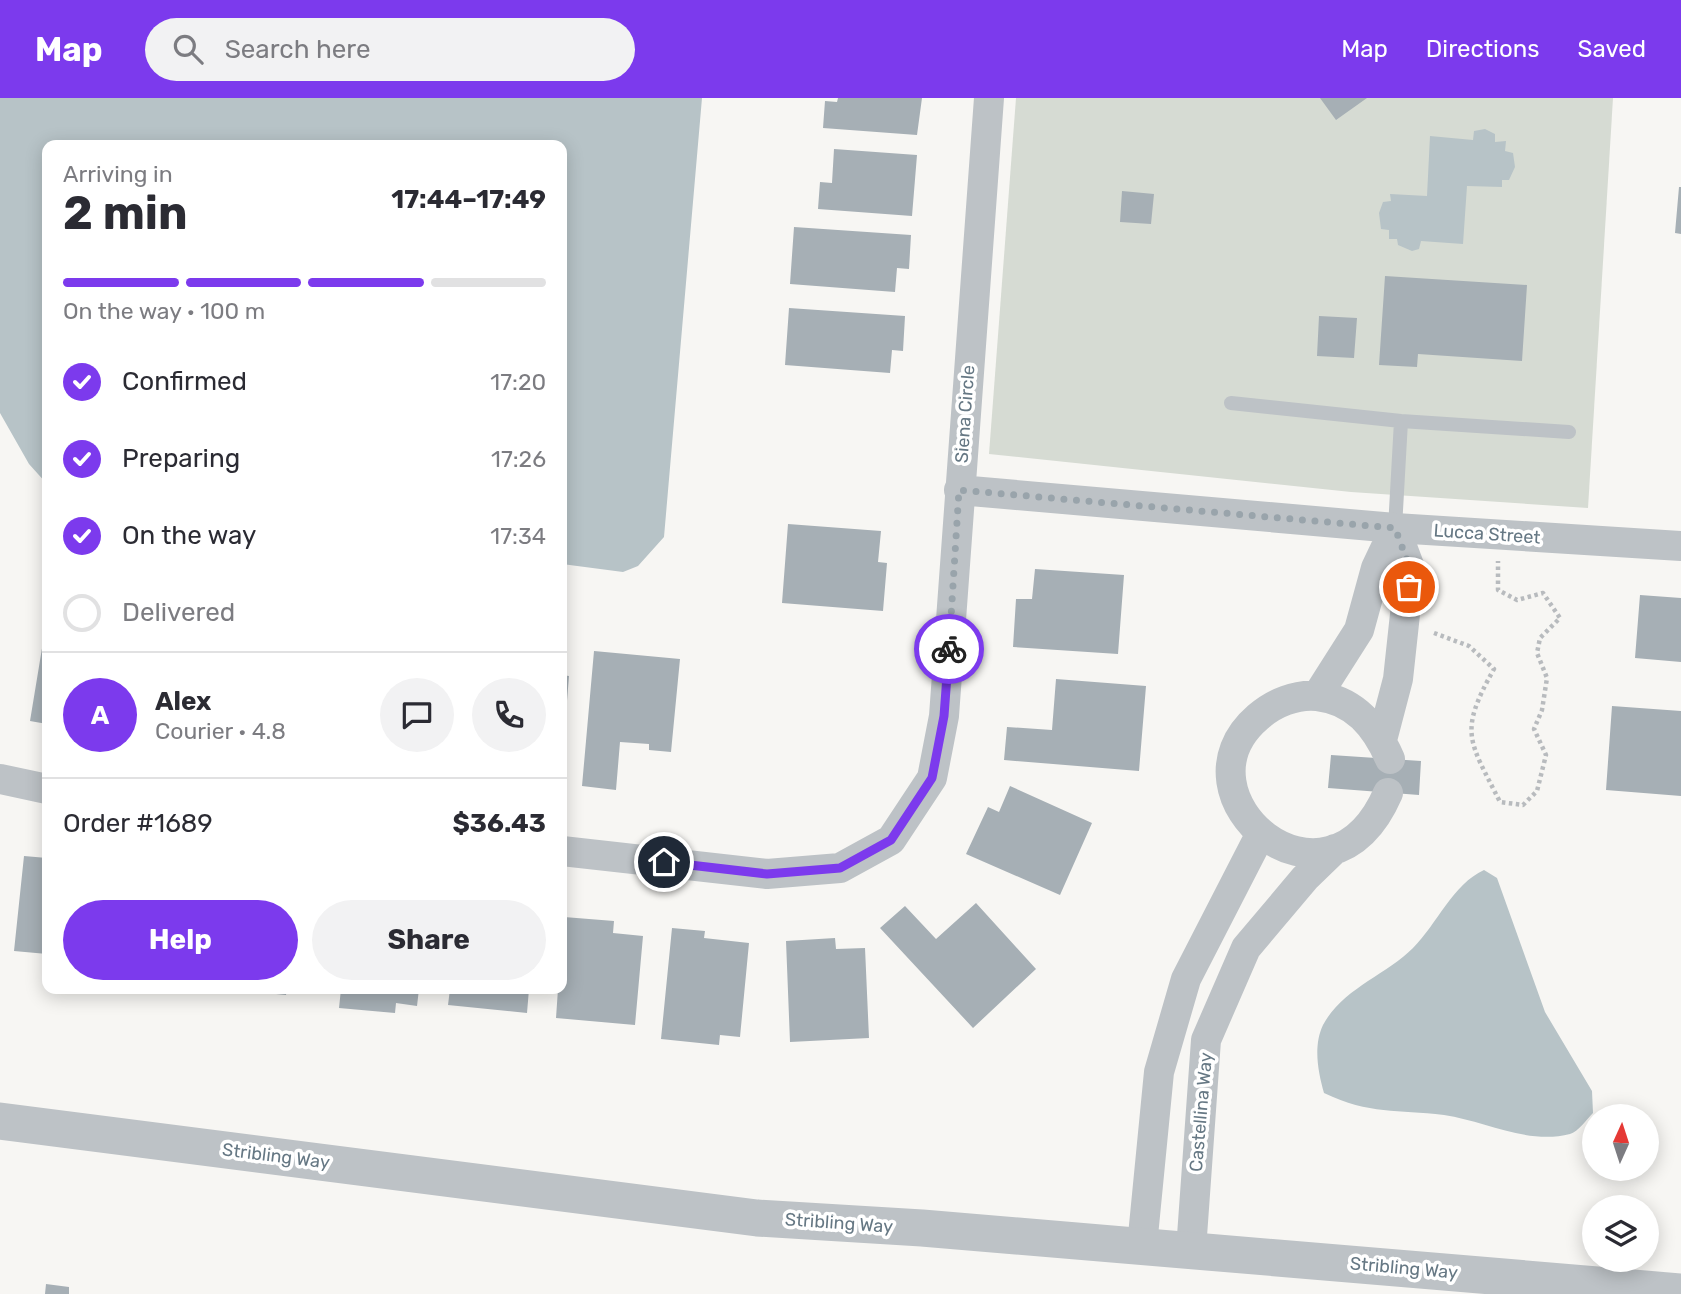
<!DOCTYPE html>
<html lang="en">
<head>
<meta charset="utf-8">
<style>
  :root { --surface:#fff; --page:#f2f2f3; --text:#2b2b33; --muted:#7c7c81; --line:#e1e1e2; --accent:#7c3aed }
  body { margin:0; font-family:Rubik,sans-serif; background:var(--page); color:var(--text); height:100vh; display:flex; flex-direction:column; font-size:26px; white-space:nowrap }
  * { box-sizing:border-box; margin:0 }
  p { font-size:23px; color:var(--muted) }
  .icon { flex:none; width:38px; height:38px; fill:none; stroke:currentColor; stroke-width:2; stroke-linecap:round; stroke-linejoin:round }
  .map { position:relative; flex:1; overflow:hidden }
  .drawer { position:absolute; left:42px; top:42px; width:525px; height:854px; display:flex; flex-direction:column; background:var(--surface); border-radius:14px; box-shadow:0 4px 18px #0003 }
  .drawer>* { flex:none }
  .needle { width:46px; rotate:3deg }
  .buttons { position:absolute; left:1582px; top:1006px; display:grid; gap:14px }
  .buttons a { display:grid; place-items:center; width:77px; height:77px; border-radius:50%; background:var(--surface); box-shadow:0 4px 18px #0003; font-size:35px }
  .pin { position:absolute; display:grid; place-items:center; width:60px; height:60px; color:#fff; margin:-30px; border:4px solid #fff; border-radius:50%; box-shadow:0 2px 7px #0007 }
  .courier { position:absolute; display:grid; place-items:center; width:70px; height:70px; margin:-35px; border:5px solid #7c3aed; border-radius:50%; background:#fff; color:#222; box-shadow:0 2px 9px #0007 }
  .headline em { font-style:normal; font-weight:700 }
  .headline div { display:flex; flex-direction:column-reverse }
  .headline { display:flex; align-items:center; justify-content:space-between; height:119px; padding:0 21px }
  h1 { font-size:46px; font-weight:700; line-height:52px }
  .bar { display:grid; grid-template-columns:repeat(4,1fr); gap:10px 7px; align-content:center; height:84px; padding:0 21px }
  .bar i { height:9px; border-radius:5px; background:var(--line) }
  .bar .on { background:var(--accent) }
  .bar p { grid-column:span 4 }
  .line { display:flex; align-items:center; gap:18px; padding:0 21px; border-top:2px solid var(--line) }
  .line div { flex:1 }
  .round { display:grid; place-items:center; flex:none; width:74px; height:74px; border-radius:37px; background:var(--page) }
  ol { padding:0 21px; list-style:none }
  li { display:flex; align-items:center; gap:21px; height:77px }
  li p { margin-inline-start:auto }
  li .icon { padding:7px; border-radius:50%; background:var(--accent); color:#fff; stroke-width:4 }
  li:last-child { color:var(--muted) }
  li i { width:38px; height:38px; border:4px solid var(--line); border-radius:50% }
  .primary-button { display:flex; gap:14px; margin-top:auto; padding:14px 21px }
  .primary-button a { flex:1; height:80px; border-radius:42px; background:var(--accent); color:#fff; font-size:28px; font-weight:700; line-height:80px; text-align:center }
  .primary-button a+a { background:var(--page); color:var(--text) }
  header { display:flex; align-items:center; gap:42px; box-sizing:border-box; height:98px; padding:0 35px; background:var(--accent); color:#fff }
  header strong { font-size:33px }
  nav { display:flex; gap:38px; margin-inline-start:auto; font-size:24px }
  .search { width:490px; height:63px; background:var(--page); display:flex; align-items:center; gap:18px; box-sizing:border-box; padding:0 24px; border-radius:38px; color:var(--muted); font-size:26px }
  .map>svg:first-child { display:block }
  .green { fill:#d6dbd3 }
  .water { fill:#b7c3c7 }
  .building { fill:#a6afb5 }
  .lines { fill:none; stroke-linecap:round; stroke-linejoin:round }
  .path { stroke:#b8bbbe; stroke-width:4.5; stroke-dasharray:3.5 3.5; stroke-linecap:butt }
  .service { stroke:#bdc2c6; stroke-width:14 }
  .minor { stroke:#bdc2c6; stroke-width:30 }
  .tertiary { stroke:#bdc2c6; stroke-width:37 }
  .done { stroke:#99a4ab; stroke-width:7; stroke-dasharray:0 12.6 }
  .route { stroke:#7c3aed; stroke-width:9 }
  .labels { text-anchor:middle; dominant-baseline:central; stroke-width:7; stroke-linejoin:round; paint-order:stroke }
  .street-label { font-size:18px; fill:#667884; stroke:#fff }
</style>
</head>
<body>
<header>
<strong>Map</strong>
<div class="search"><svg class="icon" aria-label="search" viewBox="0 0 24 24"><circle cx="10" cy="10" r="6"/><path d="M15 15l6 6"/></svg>Search here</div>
<nav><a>Map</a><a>Directions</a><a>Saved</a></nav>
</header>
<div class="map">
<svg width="1681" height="1196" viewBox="0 0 1681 1196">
  <rect width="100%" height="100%" fill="#f7f6f3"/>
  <!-- green -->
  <path class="green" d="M1016 0H1613L1588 410 1351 394 989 356Z"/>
  <!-- water -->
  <path class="water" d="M0 0H702L664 439 638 468 623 474 562 466V47H47V386L29 366 0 315Z
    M1485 31 1495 36V44L1506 43 1505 53 1513 55 1515 69 1509 82H1502V89L1467 88 1463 146 1421 143 1419 151 1412 153 1398 147 1397 141H1389V132L1381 131 1379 115 1383 104 1391 103 1390 96 1427 98 1430 38 1473 42 1474 33Z
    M1484 772 1497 780 1545 914 1592 993 1593 1015C1587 1021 1578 1034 1570 1036 1528 1047 1485 1023 1444 1017 1397 1011 1370 1017 1324 995 1318 974 1313 948 1323 927 1342 891 1386 877 1413 850 1437 826 1453 786 1484 772Z"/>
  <!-- building -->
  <path class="building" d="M838 0H922L917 37 823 30 825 3 837 4Z
    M1320 0H1367L1336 22Z
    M834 51 917 57 912 118 818 111 820 84 832 85Z
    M1679 89H1681V136L1675 135Z
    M1122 93 1154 96 1151 126 1120 124Z
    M794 129 911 137 909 171 897 170 895 194 790 186Z
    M1385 178 1527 187 1522 263 1418 256 1417 269 1379 267Z
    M789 210 905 218 903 253 892 252 890 275 785 267Z
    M1319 218 1357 220 1354 260 1317 258Z
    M788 426 881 433 878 464 887 465 883 513 782 505Z
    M1035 471 1124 477 1118 556 1013 549 1016 501H1032Z
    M1640 497 1681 500V564L1635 560Z
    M46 526 47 527V626L30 623Z
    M594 553 680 561 671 654 649 652V646L620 644 616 692 582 688Z
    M562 577 569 578 564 640H562Z
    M1056 581 1146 588 1139 673 1004 662 1007 629 1052 632Z
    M1612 608 1681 613V698L1606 692Z
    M1331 657 1421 663 1419 697 1328 690Z
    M1010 688 1092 725 1060 797 966 756 988 709 999 714Z
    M24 758 47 760V856L14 853Z
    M976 805 1036 871 973 930 880 830 905 808 936 841Z
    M564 819 614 823 613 835 643 838 635 927 556 920 558 891H562Z
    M672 830 705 833 704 840 749 845 740 939 720 937 719 947 661 941Z
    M835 840 836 851 865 850 869 940 790 944 786 843Z
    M229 891H287L286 897Z
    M341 891H419L417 908 396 905 395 915 339 910Z
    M450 891H529L527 915 448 907Z
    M46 1186 69 1189V1196H45Z"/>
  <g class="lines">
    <!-- path -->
    <path class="path" d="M1434 535 1469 548 1494 571C1458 635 1469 642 1500 704L1523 707 1537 693 1546 657 1534 631 1542 612 1547 580 1537 555 1540 540 1560 520 1543 495 1517 502 1498 492V463"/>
    <!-- service -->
    <path class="service" d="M1231 305 1401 323 1569 334
      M1395 430 1401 323"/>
    <!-- minor -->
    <path class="minor" d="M959 392 1395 430 1681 448
      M1317 598 1359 532 1376 470 1395 430
      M1382 642 1398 581 1410 470 1395 430
      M0 681 47 691
      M1388 695C1327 835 1167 697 1258 619 1274 605 1296 596 1317 598 1355 602 1376 629 1390 661
      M562 753 767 776 840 770 891 742 932 680 944 618 989 0
      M1142 1148 1159 974 1186 881 1260 737
      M1191 1152 1206 942 1246 850 1305 780 1335 751"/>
    <!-- tertiary -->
    <path class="tertiary" d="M0 1023 757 1120 922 1130 1681 1194"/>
  </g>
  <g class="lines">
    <!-- done -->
    <path class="done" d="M949 551 959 392 1395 430 1410 470 1409 489"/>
    <!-- route -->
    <path class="route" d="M664 764 767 776 840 770 891 742 932 680 944 618 949 551"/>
  </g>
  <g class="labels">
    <!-- street labels -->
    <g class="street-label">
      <text transform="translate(965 316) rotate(-86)">Siena Circle</text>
      <text transform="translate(1487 436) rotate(4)">Lucca Street</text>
      <text transform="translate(1201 1014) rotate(-85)">Castellina Way</text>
      <text transform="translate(276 1058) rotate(7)">Stribling Way</text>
      <text transform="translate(839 1125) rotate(4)">Stribling Way</text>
      <text transform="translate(1404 1170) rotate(5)">Stribling Way</text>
    </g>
  </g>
</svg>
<div class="buttons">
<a><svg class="needle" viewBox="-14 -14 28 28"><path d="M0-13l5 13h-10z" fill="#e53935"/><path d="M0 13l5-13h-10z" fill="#7c7c81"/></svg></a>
<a><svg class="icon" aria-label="layers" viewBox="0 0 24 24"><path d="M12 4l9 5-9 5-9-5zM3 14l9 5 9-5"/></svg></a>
</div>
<div class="pin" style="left:1409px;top:489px;background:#ea580c"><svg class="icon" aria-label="bag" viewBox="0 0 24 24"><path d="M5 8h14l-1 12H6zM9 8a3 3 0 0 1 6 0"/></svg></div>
<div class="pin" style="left:664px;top:764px;background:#1f2937"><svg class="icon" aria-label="home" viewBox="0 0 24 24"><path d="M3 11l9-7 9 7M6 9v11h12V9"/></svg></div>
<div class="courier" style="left:949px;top:551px"><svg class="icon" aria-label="bike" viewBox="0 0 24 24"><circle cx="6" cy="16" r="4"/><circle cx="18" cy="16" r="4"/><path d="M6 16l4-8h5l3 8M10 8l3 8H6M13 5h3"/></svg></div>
<section class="drawer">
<div class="headline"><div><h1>2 min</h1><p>Arriving in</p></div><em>17:44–17:49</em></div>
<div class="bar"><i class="on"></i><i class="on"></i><i class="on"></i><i></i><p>On the way · 100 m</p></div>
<ol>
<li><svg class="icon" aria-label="check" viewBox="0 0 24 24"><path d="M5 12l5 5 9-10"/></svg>Confirmed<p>17:20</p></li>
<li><svg class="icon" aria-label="check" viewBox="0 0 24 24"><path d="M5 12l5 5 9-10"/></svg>Preparing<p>17:26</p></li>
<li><svg class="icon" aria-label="check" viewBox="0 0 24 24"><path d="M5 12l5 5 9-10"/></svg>On the way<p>17:34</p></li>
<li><i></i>Delivered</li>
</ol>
<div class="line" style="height:126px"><b class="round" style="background:var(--accent);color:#fff">A</b><div><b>Alex</b><p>Courier · 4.8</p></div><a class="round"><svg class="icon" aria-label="chat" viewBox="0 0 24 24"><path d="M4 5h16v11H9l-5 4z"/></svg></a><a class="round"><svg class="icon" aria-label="phone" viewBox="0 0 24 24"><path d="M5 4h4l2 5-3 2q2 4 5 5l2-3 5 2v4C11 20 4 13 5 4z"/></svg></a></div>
<div class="line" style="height:91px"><div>Order #1689</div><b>$36.43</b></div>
<div class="primary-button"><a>Help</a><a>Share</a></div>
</section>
</div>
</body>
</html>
